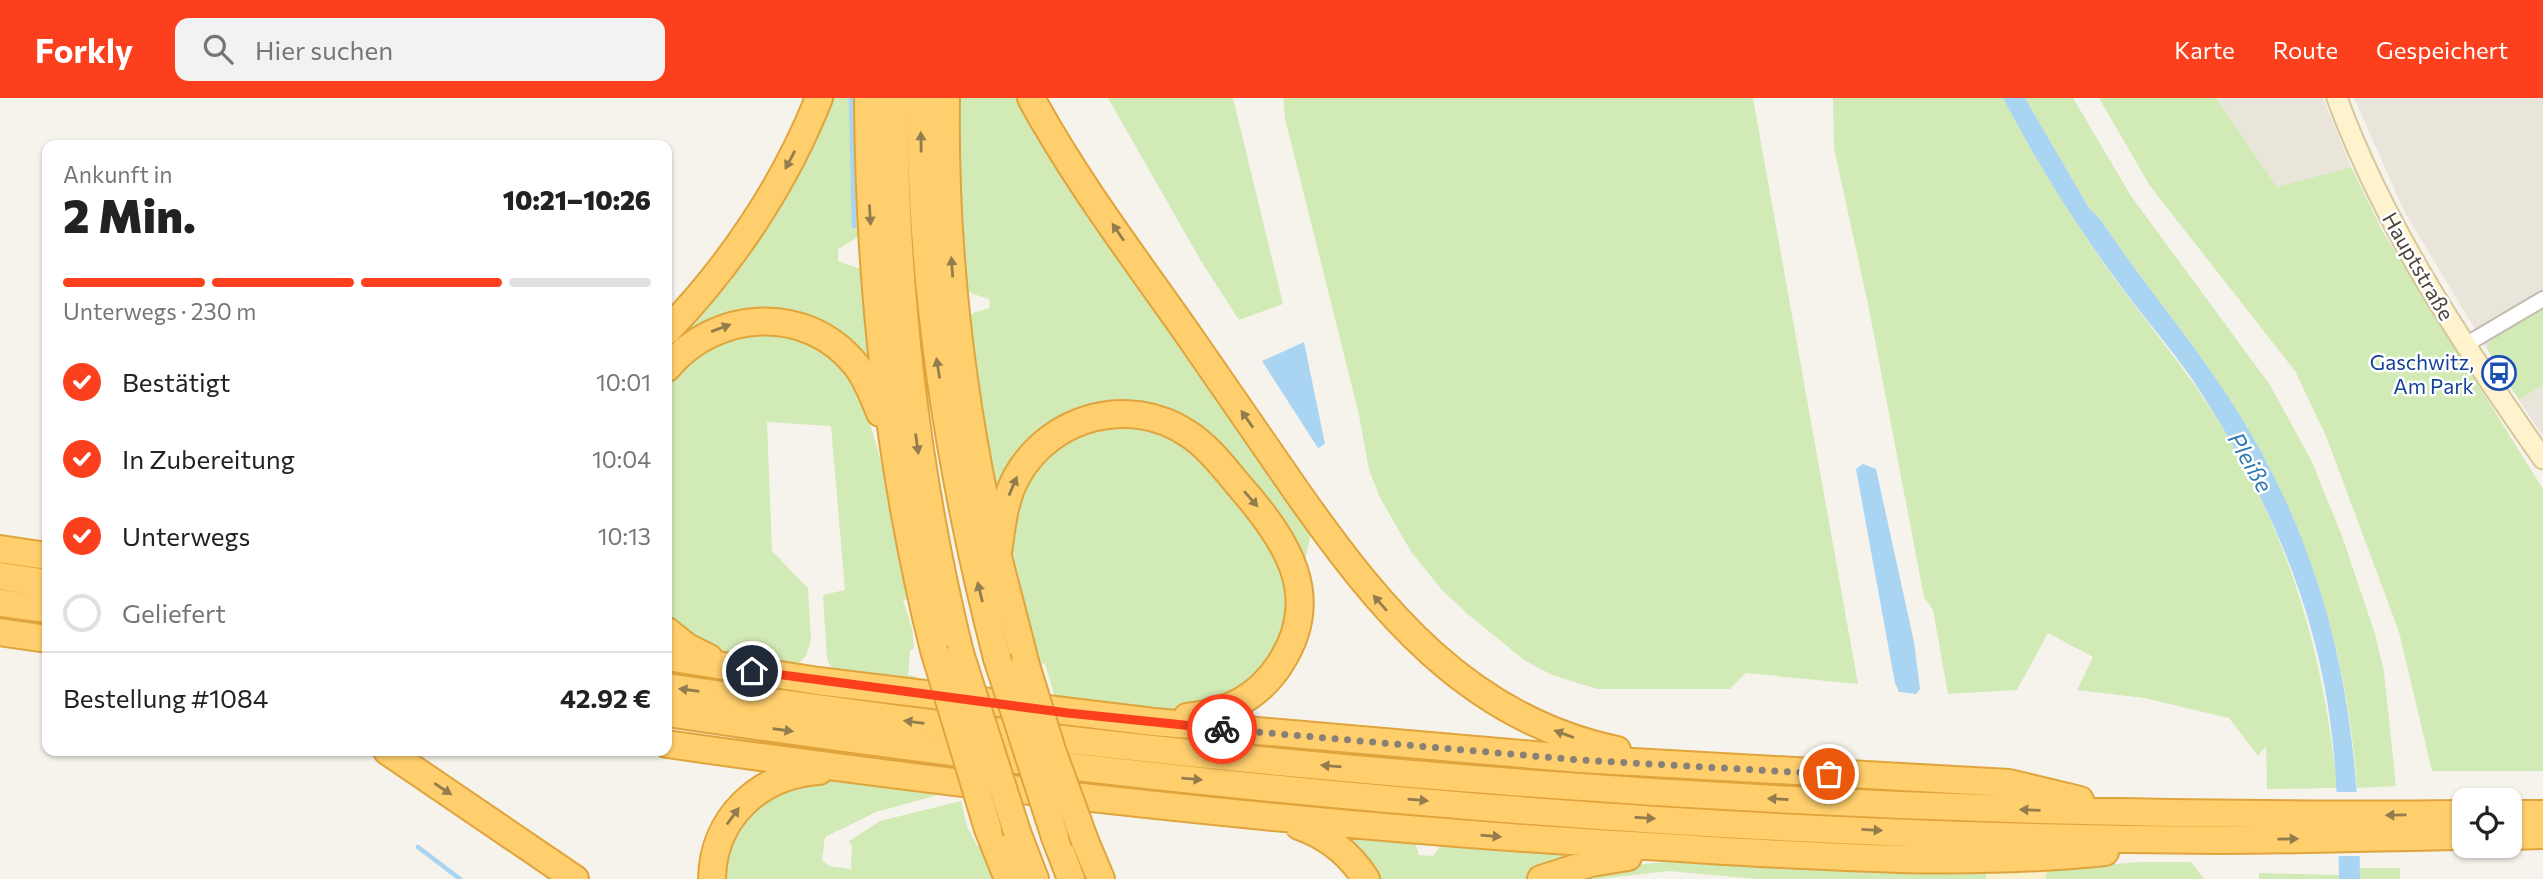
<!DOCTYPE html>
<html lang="de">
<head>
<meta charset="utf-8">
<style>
  :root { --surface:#fff; --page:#f2f2f2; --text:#222; --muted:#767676; --line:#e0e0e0; --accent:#fc3f1d }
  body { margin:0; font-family:Commissioner,sans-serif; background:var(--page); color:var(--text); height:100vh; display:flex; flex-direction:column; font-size:26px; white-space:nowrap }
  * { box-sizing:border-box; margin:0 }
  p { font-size:23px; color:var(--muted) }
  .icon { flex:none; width:38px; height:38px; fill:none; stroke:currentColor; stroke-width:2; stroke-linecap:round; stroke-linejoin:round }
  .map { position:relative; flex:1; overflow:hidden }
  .drawer { position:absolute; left:42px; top:42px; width:630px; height:616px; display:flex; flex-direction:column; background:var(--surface); border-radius:14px; box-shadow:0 2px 5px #0004 }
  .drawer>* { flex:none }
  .fabs { position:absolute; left:2452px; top:690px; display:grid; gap:14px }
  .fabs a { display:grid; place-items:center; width:70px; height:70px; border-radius:14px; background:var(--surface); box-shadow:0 2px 5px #0004; font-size:35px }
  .pin { position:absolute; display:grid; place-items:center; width:60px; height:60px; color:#fff; margin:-30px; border:4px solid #fff; border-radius:50%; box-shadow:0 2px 7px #0007 }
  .courier { position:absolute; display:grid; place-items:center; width:70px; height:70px; margin:-35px; border:5px solid #fc3f1d; border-radius:50%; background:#fff; color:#222; box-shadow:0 2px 9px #0007 }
  .headline em { font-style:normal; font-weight:800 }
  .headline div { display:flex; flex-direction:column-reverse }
  .headline { display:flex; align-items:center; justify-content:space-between; height:119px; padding:0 21px }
  h1 { font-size:46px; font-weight:800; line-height:52px }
  .bar { display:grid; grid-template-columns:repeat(4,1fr); gap:10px 7px; align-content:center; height:84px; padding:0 21px }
  .bar i { height:9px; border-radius:5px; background:var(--line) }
  .bar .current { background:var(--accent) }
  .bar p { grid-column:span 4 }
  .line { display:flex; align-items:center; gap:18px; padding:0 21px; border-top:2px solid var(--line) }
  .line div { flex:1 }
  ol { padding:0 21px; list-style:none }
  li { display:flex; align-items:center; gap:21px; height:77px }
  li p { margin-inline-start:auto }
  li .icon { padding:7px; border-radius:50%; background:var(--accent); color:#fff; stroke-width:4 }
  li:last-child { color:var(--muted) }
  li i { width:38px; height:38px; border:4px solid var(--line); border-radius:50% }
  header { display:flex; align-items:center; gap:42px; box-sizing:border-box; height:98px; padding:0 35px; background:var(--accent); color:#fff }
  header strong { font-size:33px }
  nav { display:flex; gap:38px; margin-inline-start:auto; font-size:24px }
  .search { width:490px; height:63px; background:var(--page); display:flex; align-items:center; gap:18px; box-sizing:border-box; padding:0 24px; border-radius:14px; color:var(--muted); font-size:26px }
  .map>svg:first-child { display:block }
  .residential { fill:#eae5da }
  .green { fill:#d2eab5 }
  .sand { fill:#f9efc9 }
  .water { fill:#a9d4f2 }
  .pier { fill:#f6f3ec }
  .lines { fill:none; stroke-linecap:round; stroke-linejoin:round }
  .stream { stroke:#a9d4f2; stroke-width:4.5 }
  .street-casing { stroke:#c2bbae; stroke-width:18 }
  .secondary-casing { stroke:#d6c79b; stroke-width:23 }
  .highway-casing { stroke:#e0a43c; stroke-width:30 }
  .street { stroke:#fff; stroke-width:14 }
  .secondary { stroke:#fff3cd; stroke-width:19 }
  .highway { stroke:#ffcf6e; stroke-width:26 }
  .highway-bridge-casing { stroke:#e0a43c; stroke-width:30; stroke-linecap:butt }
  .highway-bridge { stroke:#ffcf6e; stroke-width:26 }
  .oneway { fill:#937c4e }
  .done { stroke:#878178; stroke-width:7; stroke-dasharray:0 12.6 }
  .route { stroke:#fc3f1d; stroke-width:9 }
  .labels { text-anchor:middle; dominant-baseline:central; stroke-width:5; stroke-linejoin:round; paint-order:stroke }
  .street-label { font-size:21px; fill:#4b4439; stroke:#fff }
  .transit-label { font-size:21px; fill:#164399; stroke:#fff; text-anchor:end }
  .water-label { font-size:23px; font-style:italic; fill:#2e7ab2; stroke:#fff }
</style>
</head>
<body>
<header>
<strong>Forkly</strong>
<div class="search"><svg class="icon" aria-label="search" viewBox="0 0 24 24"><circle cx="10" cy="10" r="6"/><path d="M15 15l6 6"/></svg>Hier suchen</div>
<nav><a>Karte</a><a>Route</a><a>Gespeichert</a></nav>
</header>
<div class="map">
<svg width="2543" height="781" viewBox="0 0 2543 781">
  <rect width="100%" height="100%" fill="#f6f3ec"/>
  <!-- residential -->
  <path class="residential" d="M2216 0H2323L2351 69 2277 89Z
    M2354 0H2543V211L2492 241 2487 251 2405 115Z
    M2543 287V338L2519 302Z"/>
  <!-- green -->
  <path class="green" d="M829 0H859L863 136 838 151V163L864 172 875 282 802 222 667 258V245Z
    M953 0H1018L1311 435 1303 472 1217 352 1092 308 994 404 964 223 973 215 990 210 989 201 973 196 963 189Z
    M1108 0H1233L1283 206 1239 222 1201 163Z
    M1283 0H1753L1858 586 1746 575 1730 591H1597L1552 577 1524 562 1470 518 1442 492 1412 455 1380 400 1369 372 1359 317 1285 20Z
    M1833 0H2003C2036 63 2073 122 2114 180 2156 237 2202 290 2236 353 2296 460 2325 568 2337 690L2267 691 2266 648 2258 658 2229 620 2144 600 2077 592 2093 559 2048 535 2017 592 1948 596 1933 512 1924 499 1869 211 1834 50Z
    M2025 0H2073L2131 98 2270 287 2312 364 2342 438 2375 536 2384 574 2396 688 2357 690C2348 554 2306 421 2233 306 2192 242 2142 184 2100 121L2089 110Z
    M2099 0H2216L2277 89 2351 69 2383 134 2543 391V673H2432L2399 534 2326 338 2295 273 2150 88Z
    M2543 211V287L2519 302 2487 251 2491 241Z
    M741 232C759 234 794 235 810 242 880 273 893 433 907 501L903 502 912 530 914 550 910 553 908 577 917 579 921 587 834 575 827 561 823 497 845 492 831 328 767 324 772 453 808 490 811 541 806 558 794 570 728 560 667 525V283L677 267Z
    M1106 325 1158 331 1202 360 1259 426 1283 471 1288 511 1277 554 1240 594 1184 614 1056 603 1045 566 1035 565 1008 449 1012 407 1052 347Z
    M813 679 956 692 876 714 825 739 822 762 829 768 851 771 852 749 849 743 880 723 961 703 967 728 977 748 982 747 992 781H721V767L749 709Z
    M1331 729 1413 738 1419 757 1433 758 1447 738 1618 751 1525 781H1376Z
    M1679 763 1986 773V781H1756L1669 773 1599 781H1563L1610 769Z
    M2139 764H2191L2204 781H2045L2047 772Z
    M2360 770H2400V781H2360Z
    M2259 775 2339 777V781H2259Z"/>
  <!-- sand -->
  <path class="sand" d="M1987 772H2047L2045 781H1986Z"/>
  <!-- water -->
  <path class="water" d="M2003 0H2025L2089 110 2100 121C2142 184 2192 242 2233 306 2328 456 2359 606 2360 781H2339C2338 717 2337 654 2325 591 2305 480 2254 374 2192 281 2168 246 2139 214 2115 180 2073 123 2036 63 2003 0Z
    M1304 244 1325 346 1318 350 1262 263Z
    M1863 366 1876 371 1914 544 1920 591 1916 596 1899 594 1895 585 1856 371Z"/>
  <!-- pier -->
  <path class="pier" d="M2334 694H2361L2363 758H2335Z"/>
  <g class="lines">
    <!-- stream -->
    <path class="stream" d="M851 0 854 128
      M418 749 460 781"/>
    <!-- street casing -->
    <g class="street-casing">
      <path id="street" d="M2465 247 2543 201"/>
    </g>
    <!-- secondary casing -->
    <g class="secondary-casing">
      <path id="secondary" d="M2337 0C2385 131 2463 247 2543 361"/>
    </g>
    <!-- highway casing -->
    <g class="highway-casing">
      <path id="highway" d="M868 0C869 187 889 371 934 552
        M894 0C895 188 915 373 960 555
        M920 0C921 192 949 374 997 560
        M946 0C944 135 958 271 985 403 996 457 1012 510 1025 564
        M1031 0C1077 85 1137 163 1192 242 1227 293 1262 343 1297 394 1380 512 1468 621 1617 652
        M667 233C731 167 785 86 819 0
        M667 270C715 212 806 205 856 267 867 281 873 298 880 315
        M0 451 47 458
        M998 454C1002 428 1004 401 1017 378 1051 318 1129 297 1187 335 1209 349 1225 371 1242 391 1287 443 1324 499 1280 566 1258 600 1227 615 1187 619
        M0 478 47 485
        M0 505 47 511
        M667 533 687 549 709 560
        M0 534 47 541
        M667 559 818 583 1154 624 1580 661 2009 685 2080 702
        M667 589C1261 677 1863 722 2464 716
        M667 615C1180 691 1700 739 2219 742 2301 742 2382 739 2464 738
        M667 646C997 693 1329 730 1663 749 1810 758 1957 769 2105 754
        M387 653 575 781
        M2510 716H2543
        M1299 728C1328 738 1349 755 1366 781
        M988 731 1008 781
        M1017 734 1035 781
        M2510 738 2543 737
        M1055 739 1071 781
        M1085 743 1101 781
        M712 781C713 720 759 677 819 673
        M1541 781 1591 765 1628 759"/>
    </g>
    <!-- street -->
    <use href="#street" class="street"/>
    <!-- secondary -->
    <use href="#secondary" class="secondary"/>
    <!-- highway -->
    <use href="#highway" class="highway"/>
    <!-- highway-bridge casing -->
    <g class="highway-bridge-casing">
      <path id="highway-bridge" d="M934 552 988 731
        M960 555 1017 734
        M997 560 1055 739
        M1025 564 1052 652 1085 743"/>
    </g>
    <!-- highway-bridge -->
    <use href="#highway-bridge" class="highway-bridge"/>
  </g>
  <!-- one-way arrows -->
  <defs><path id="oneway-solid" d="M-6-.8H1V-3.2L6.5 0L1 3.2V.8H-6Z" transform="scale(1.75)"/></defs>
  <g class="oneway">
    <use href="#oneway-solid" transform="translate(921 44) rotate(-91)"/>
    <use href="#oneway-solid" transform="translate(790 62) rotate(118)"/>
    <use href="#oneway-solid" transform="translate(870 117) rotate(87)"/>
    <use href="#oneway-solid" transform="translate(1118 134) rotate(-124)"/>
    <use href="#oneway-solid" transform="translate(952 169) rotate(-94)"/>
    <use href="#oneway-solid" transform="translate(721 230) rotate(-20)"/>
    <use href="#oneway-solid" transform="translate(938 270) rotate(-99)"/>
    <use href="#oneway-solid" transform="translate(1247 321) rotate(-125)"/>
    <use href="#oneway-solid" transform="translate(917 346) rotate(82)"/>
    <use href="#oneway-solid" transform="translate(1013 388) rotate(-67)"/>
    <use href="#oneway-solid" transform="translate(1251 401) rotate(49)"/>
    <use href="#oneway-solid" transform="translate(980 494) rotate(-104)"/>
    <use href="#oneway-solid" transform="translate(1380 505) rotate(-131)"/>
    <use href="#oneway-solid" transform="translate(689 592) rotate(-172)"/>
    <use href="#oneway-solid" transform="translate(914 624) rotate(-173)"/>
    <use href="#oneway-solid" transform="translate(783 632) rotate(8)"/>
    <use href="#oneway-solid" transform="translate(1564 636) rotate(-160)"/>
    <use href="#oneway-solid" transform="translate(1331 668) rotate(-175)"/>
    <use href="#oneway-solid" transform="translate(1192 681) rotate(5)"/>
    <use href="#oneway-solid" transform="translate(443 691) rotate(34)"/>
    <use href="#oneway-solid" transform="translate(1778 701) rotate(-177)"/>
    <use href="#oneway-solid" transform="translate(1418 702) rotate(5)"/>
    <use href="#oneway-solid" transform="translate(2030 712) rotate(-178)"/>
    <use href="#oneway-solid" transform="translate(2396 717) rotate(179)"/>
    <use href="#oneway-solid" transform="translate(733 718) rotate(-54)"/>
    <use href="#oneway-solid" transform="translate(1645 720) rotate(4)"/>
    <use href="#oneway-solid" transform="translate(1872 732) rotate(3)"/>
    <use href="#oneway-solid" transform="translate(1491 738) rotate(5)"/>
    <use href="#oneway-solid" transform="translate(2288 741) rotate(-1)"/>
  </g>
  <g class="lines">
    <!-- done -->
    <path class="done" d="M1222 631 1580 662 1829 676"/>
    <!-- route -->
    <path class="route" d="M752 573 1068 615 1222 631"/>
  </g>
  <!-- icons -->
  <defs>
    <g id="bus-ring" transform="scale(1.75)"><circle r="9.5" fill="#fff" stroke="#1a4fb4" stroke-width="1.5"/><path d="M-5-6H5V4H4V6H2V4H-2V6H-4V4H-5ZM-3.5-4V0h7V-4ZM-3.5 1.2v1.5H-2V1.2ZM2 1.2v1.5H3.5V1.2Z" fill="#1a4fb4"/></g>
  </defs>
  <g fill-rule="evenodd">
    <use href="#bus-ring" x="2499" y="275"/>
  </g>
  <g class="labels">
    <!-- street labels -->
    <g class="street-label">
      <text transform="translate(2419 168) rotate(60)">Hauptstraße</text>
    </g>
    <!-- transit labels -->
    <g class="transit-label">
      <text x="2474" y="263">Gaschwitz,<tspan x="2474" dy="24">Am Park</tspan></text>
    </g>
    <!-- water labels -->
    <g class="water-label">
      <text transform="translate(2251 364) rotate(60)">Pleiße</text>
    </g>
  </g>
</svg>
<div class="fabs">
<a><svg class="icon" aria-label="locate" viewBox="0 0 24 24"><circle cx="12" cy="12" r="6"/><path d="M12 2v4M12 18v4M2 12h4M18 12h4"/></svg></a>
</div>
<div class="pin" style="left:1829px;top:676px;background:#ea580c"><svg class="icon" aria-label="bag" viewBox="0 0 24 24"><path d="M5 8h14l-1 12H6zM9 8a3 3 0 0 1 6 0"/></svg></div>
<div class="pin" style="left:752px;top:573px;background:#1f2937"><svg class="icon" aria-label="home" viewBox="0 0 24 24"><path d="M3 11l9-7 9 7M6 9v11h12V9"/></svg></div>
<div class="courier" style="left:1222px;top:631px"><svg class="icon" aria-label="bike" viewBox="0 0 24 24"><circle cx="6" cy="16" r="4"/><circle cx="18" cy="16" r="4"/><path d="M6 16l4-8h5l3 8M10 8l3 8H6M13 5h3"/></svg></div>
<section class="drawer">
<div class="headline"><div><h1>2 Min.</h1><p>Ankunft in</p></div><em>10:21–10:26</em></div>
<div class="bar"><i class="current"></i><i class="current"></i><i class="current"></i><i></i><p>Unterwegs · 230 m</p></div>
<ol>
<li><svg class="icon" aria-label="check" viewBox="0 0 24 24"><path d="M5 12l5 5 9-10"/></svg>Bestätigt<p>10:01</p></li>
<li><svg class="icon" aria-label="check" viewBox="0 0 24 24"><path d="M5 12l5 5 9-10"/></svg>In Zubereitung<p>10:04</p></li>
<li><svg class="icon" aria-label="check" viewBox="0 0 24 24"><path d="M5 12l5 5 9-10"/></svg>Unterwegs<p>10:13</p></li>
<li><i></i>Geliefert</li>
</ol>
<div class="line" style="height:91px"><div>Bestellung #1084</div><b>42.92 €</b></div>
</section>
</div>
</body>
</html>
